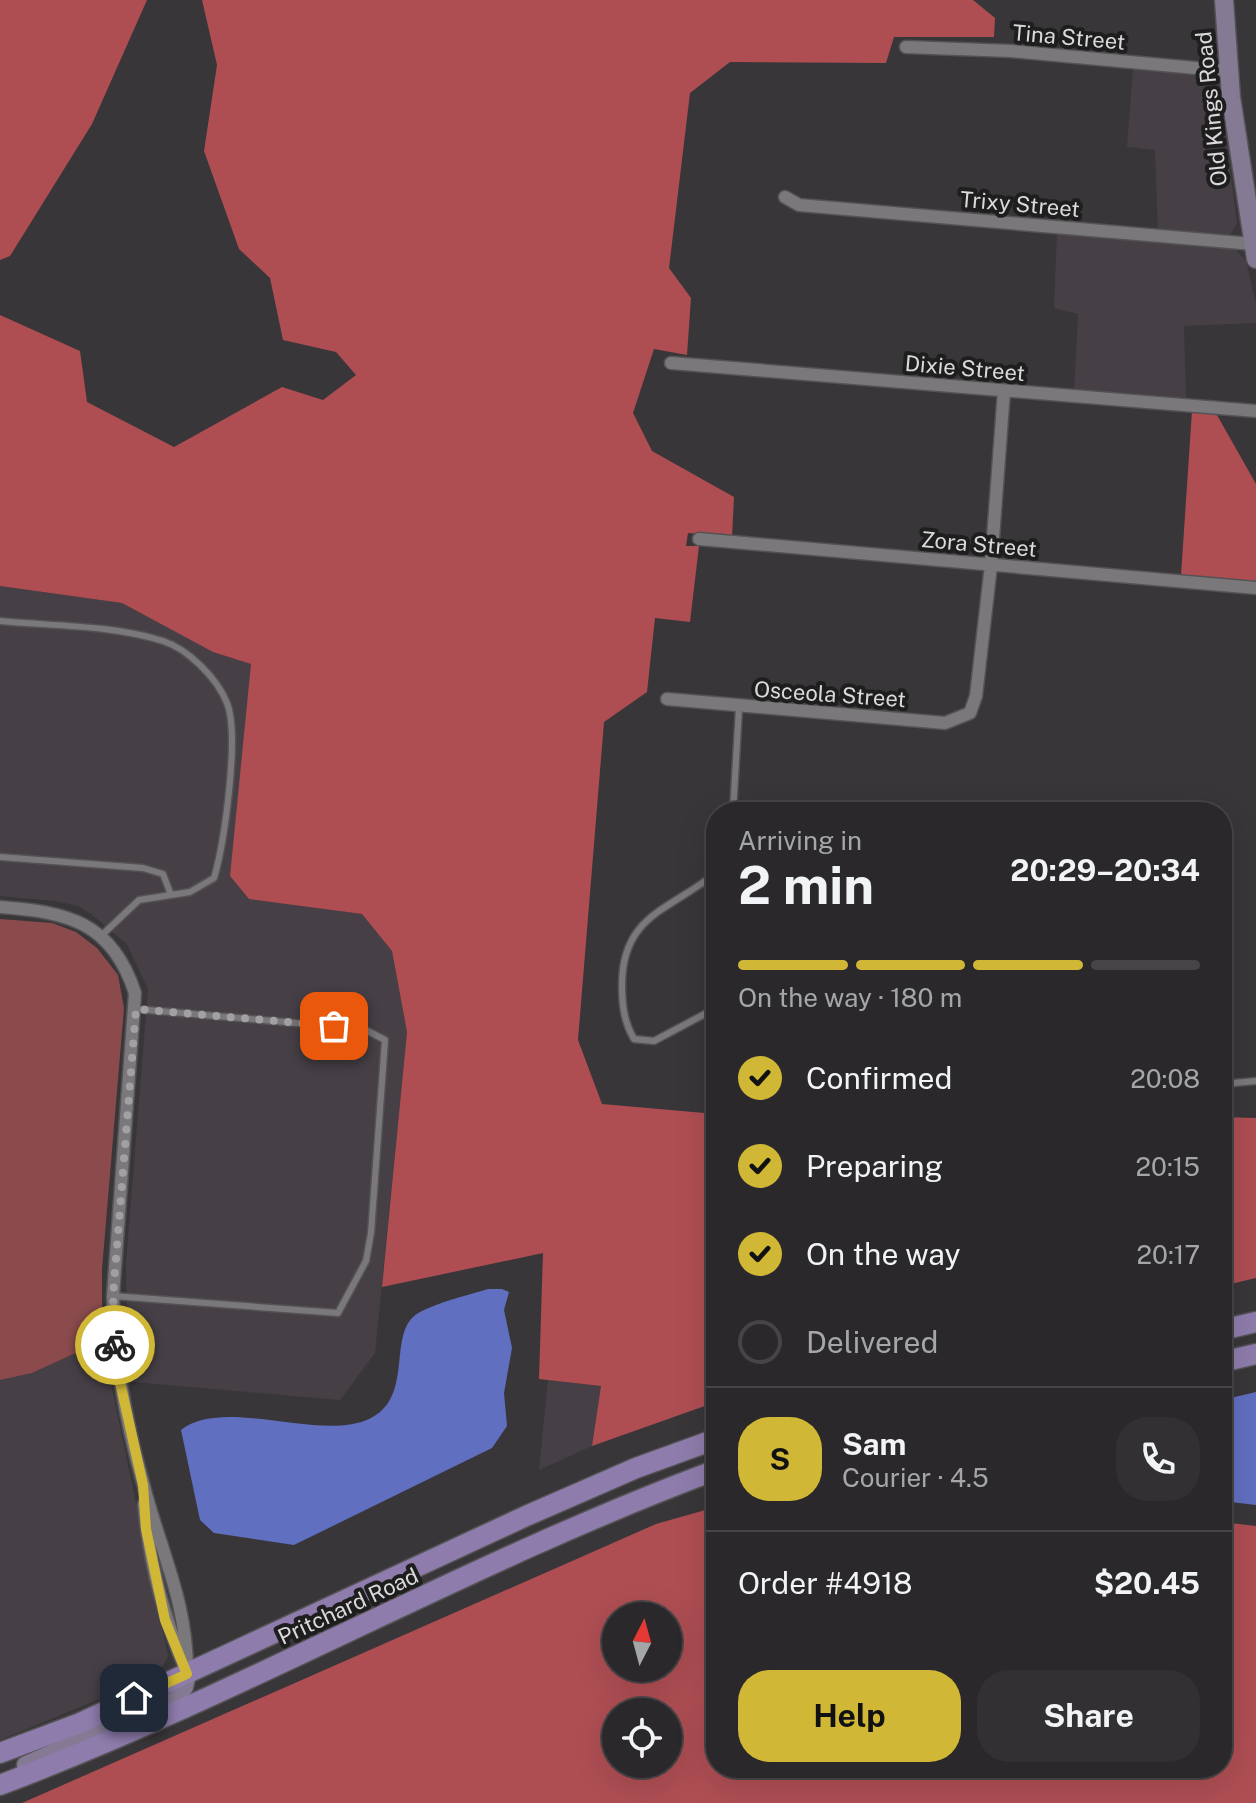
<!DOCTYPE html>
<html lang="en">
<head>
<meta charset="utf-8">
<style>
  :root { --surface:#2a282a; --page:#323032; --text:#f1f3f6; --muted:#a5a6a8; --line:#464447; --accent:#d0b736 }
  body { margin:0; font-family:"Public Sans",sans-serif; background:var(--page); color:var(--text); height:100vh; display:flex; flex-direction:column; font-size:30px; white-space:nowrap }
  * { box-sizing:border-box; margin:0 }
  p { font-size:26px; color:var(--muted) }
  .icon { flex:none; width:44px; height:44px; fill:none; stroke:currentColor; stroke-width:2; stroke-linecap:round; stroke-linejoin:round }
  .map { position:relative; flex:1; overflow:hidden }
  .drawer { position:absolute; left:706px; top:802px; width:526px; height:976px; display:flex; flex-direction:column; background:var(--surface); border-radius:32px; box-shadow:0 8px 32px #0002,0 0 0 2px var(--line) }
  .drawer>* { flex:none }
  .needle { width:52px; rotate:6deg }
  .controls { position:absolute; left:602px; top:1602px; display:grid; gap:16px }
  .controls a { display:grid; place-items:center; width:80px; height:80px; border-radius:50%; background:var(--surface); box-shadow:0 8px 32px #0002,0 0 0 2px var(--line); font-size:40px }
  .pin { position:absolute; display:grid; place-items:center; width:68px; height:68px; color:#fff; margin:-34px; border-radius:16px; box-shadow:0 4px 12px #0006 }
  .courier { position:absolute; display:grid; place-items:center; width:80px; height:80px; margin:-40px; border:6px solid #d0b736; border-radius:50%; background:#fff; color:#222; box-shadow:0 2px 10px #0007 }
  .overview em { font-style:normal; font-weight:700 }
  .overview div { display:flex; flex-direction:column-reverse }
  .overview { display:flex; align-items:center; justify-content:space-between; height:136px; padding:0 32px }
  h1 { font-size:52px; font-weight:700; line-height:60px }
  .bar { display:grid; grid-template-columns:repeat(4,1fr); gap:12px 8px; align-content:center; height:96px; padding:0 32px }
  .bar i { height:10px; border-radius:6px; background:var(--line) }
  .bar .current { background:var(--accent) }
  .bar p { grid-column:span 4 }
  .line { display:flex; align-items:center; gap:20px; padding:0 32px; border-top:2px solid var(--line) }
  .line div { flex:1 }
  .round { display:grid; place-items:center; flex:none; width:84px; height:84px; border-radius:32px; background:var(--page) }
  ol { padding:0 32px; list-style:none }
  li { display:flex; align-items:center; gap:24px; height:88px }
  li p { margin-inline-start:auto }
  li .icon { padding:8px; border-radius:50%; background:var(--accent); color:#111; stroke-width:4 }
  li:last-child { color:var(--muted) }
  li i { width:44px; height:44px; border:4px solid var(--line); border-radius:50% }
  .button { display:flex; gap:16px; margin-top:auto; padding:16px 32px }
  .button a { flex:1; height:92px; border-radius:32px; background:var(--accent); color:#111; font-size:32px; font-weight:700; line-height:92px; text-align:center }
  .button a+a { background:var(--page); color:var(--text) }
  .map>svg:first-child { display:block }
  .built { fill:#464046 }
  .green { fill:#8b4b4d }
  .forest { fill:#ae4e53; fill-rule:evenodd }
  .water { fill:#606fc0 }
  .lines { fill:none; stroke-linecap:round; stroke-linejoin:round }
  .lane-casing { stroke:#545254; stroke-width:9 }
  .street-casing { stroke:#545254; stroke-width:15 }
  .secondary-casing { stroke:#545254; stroke-width:21 }
  .primary-casing { stroke:#545254; stroke-width:23 }
  .lane { stroke:#7a787a; stroke-width:6 }
  .street { stroke:#7a787a; stroke-width:12 }
  .secondary { stroke:#847a93; stroke-width:18 }
  .primary { stroke:#8e7cac; stroke-width:20 }
  .done { stroke:#a2a0a2; stroke-width:8; stroke-dasharray:0 14.4 }
  .route { stroke:#d0b736; stroke-width:10 }
  .labels { text-anchor:middle; dominant-baseline:central; stroke-width:8; stroke-linejoin:round; paint-order:stroke }
  .street-label { font-size:22px; fill:#dbd9db; stroke:#1f1e1f }
</style>
</head>
<body>
<div class="map">
<svg width="1256" height="1803" viewBox="0 0 1256 1803">
  <rect width="100%" height="100%" fill="#383638"/>
  <!-- built -->
  <path class="built" d="M1133 69 1204 74 1218 81 1237 223 1230 235 1158 231 1155 150 1127 147Z
    M1057 234 1235 249 1246 261 1256 304V323L1184 326 1186 401 1074 391 1078 314 1054 308Z
    M0 586 122 603 213 652 252 664 230 876 249 899 362 914 392 951 407 1032 375 1353 340 1400 133 1382 127 1363 126 1264 148 989 127 944 91 914 78 906 55 901 0 896Z
    M102 1341 168 1656 161 1670 148 1679 0 1740V1380L32 1373Z
    M548 1380 601 1386 592 1446 539 1470Z"/>
  <!-- green -->
  <path class="green" d="M0 919 52 923 76 932 97 948 118 975 124 1008 102 1269V1341L32 1373 0 1380Z"/>
  <!-- forest -->
  <path class="forest" d="M0 0H147L92 124 10 256 0 260Z
    M202 0H973L995 18 994 37H894L886 63 730 62 690 93 669 268 691 298 687 355 654 349 633 413 652 451 734 497 732 537 688 533 686 546H699L690 622 655 618 647 692 604 722 578 1040 602 1104 716 1114V1402L592 1446 601 1386 539 1379 543 1253 382 1287 407 1032 392 951 362 914 249 899 230 876 251 664 213 652 122 603 0 586V315L80 351 87 402 174 447 282 387 323 400 356 375 336 352 283 340 270 278 239 249 204 151 217 65Z
    M1192 411 1217 415 1256 484V582L1181 575Z
    M1222 1117 1256 1118V1278L1222 1286Z
    M716 1507V1768H1222V1522L1256 1526V1803H22L656 1524ZM616 1616H668V1668H616ZM616 1712H668V1764H616Z"/>
  <!-- water -->
  <path class="water" d="M488 1289H502L509 1292 504 1310 512 1348 504 1393 507 1426 492 1448 294 1545 214 1533 200 1520 181 1430C224 1396 320 1442 369 1419 413 1399 389 1340 413 1317 426 1305 469 1295 488 1289Z
    M1256 1392V1505L1222 1501V1400Z"/>
  <g class="lines">
    <!-- lane casing -->
    <g class="lane-casing">
      <path id="lane" d="M0 621C54 626 111 625 163 641 188 649 217 678 227 703 240 736 224 844 214 878L190 892 139 900 101 936
        M733 812 739 708
        M0 857 143 868 163 874 171 895
        M716 873C670 910 622 915 622 985 622 1005 624 1022 634 1039L654 1041 716 1008
        M1222 1084 1256 1081
        M113 1296 338 1313 366 1261 371 1233 385 1040 364 1029 136 1009"/>
    </g>
    <!-- street casing -->
    <g class="street-casing">
      <path id="street" d="M906 47 1011 51 1228 71
        M785 197 799 205 1253 244
        M671 363 1256 411
        M699 539 1256 588
        M667 699 945 723 970 713 976 696 991 565 1004 391
        M0 907C68 912 112 922 135 993L113 1296C114 1359 126 1422 143 1483 160 1550 188 1603 187 1674
        M144 1504C149 1561 163 1615 185 1668"/>
    </g>
    <!-- secondary casing -->
    <g class="secondary-casing">
      <path id="secondary" d="M1224 0 1231 97 1256 259
        M26 1765 176 1700 184 1687 187 1674"/>
    </g>
    <!-- primary casing -->
    <g class="primary-casing">
      <path id="primary" d="M1222 1330 1256 1322
        M1222 1362 1256 1354
        M0 1753 80 1723 526 1516 636 1468 716 1439
        M0 1785C244 1693 471 1561 716 1470"/>
    </g>
    <!-- lane -->
    <use href="#lane" class="lane"/>
    <!-- street -->
    <use href="#street" class="street"/>
    <!-- secondary -->
    <use href="#secondary" class="secondary"/>
    <!-- primary -->
    <use href="#primary" class="primary"/>
  </g>
  <g class="lines">
    <!-- done -->
    <path class="done" d="M115 1345 113 1296 136 1009 334 1026"/>
    <!-- route -->
    <path class="route" d="M115 1345 118 1373 143 1485 146 1529 165 1620 187 1674 134 1698"/>
  </g>
  <g class="labels">
    <!-- street labels -->
    <g class="street-label">
      <text transform="translate(1069 37) rotate(5)">Tina Street</text>
      <text transform="translate(1211 109) rotate(-96)">Old Kings Road</text>
      <text transform="translate(1020 204) rotate(5)">Trixy Street</text>
      <text transform="translate(965 368) rotate(5)">Dixie Street</text>
      <text transform="translate(979 544) rotate(5)">Zora Street</text>
      <text transform="translate(830 694) rotate(4)">Osceola Street</text>
      <text transform="translate(348 1606) rotate(-25)">Pritchard Road</text>
    </g>
  </g>
</svg>
<div class="controls">
<a><svg class="needle" viewBox="-14 -14 28 28"><path d="M0-13l5 13h-10z" fill="#e53935"/><path d="M0 13l5-13h-10z" fill="#a5a6a8"/></svg></a>
<a><svg class="icon" aria-label="locate" viewBox="0 0 24 24"><circle cx="12" cy="12" r="6"/><path d="M12 2v4M12 18v4M2 12h4M18 12h4"/></svg></a>
</div>
<div class="pin" style="left:334px;top:1026px;background:#ea580c"><svg class="icon" aria-label="bag" viewBox="0 0 24 24"><path d="M5 8h14l-1 12H6zM9 8a3 3 0 0 1 6 0"/></svg></div>
<div class="pin" style="left:134px;top:1698px;background:#1f2937"><svg class="icon" aria-label="home" viewBox="0 0 24 24"><path d="M3 11l9-7 9 7M6 9v11h12V9"/></svg></div>
<div class="courier" style="left:115px;top:1345px"><svg class="icon" aria-label="bike" viewBox="0 0 24 24"><circle cx="6" cy="16" r="4"/><circle cx="18" cy="16" r="4"/><path d="M6 16l4-8h5l3 8M10 8l3 8H6M13 5h3"/></svg></div>
<section class="drawer">
<div class="overview"><div><h1>2 min</h1><p>Arriving in</p></div><em>20:29–20:34</em></div>
<div class="bar"><i class="current"></i><i class="current"></i><i class="current"></i><i></i><p>On the way · 180 m</p></div>
<ol>
<li><svg class="icon" aria-label="check" viewBox="0 0 24 24"><path d="M5 12l5 5 9-10"/></svg>Confirmed<p>20:08</p></li>
<li><svg class="icon" aria-label="check" viewBox="0 0 24 24"><path d="M5 12l5 5 9-10"/></svg>Preparing<p>20:15</p></li>
<li><svg class="icon" aria-label="check" viewBox="0 0 24 24"><path d="M5 12l5 5 9-10"/></svg>On the way<p>20:17</p></li>
<li><i></i>Delivered</li>
</ol>
<div class="line" style="height:144px"><b class="round" style="background:var(--accent);color:#111">S</b><div><b>Sam</b><p>Courier · 4.5</p></div><a class="round"><svg class="icon" aria-label="phone" viewBox="0 0 24 24"><path d="M5 4h4l2 5-3 2q2 4 5 5l2-3 5 2v4C11 20 4 13 5 4z"/></svg></a></div>
<div class="line" style="height:104px"><div>Order #4918</div><b>$20.45</b></div>
<div class="button"><a>Help</a><a>Share</a></div>
</section>
</div>
</body>
</html>
